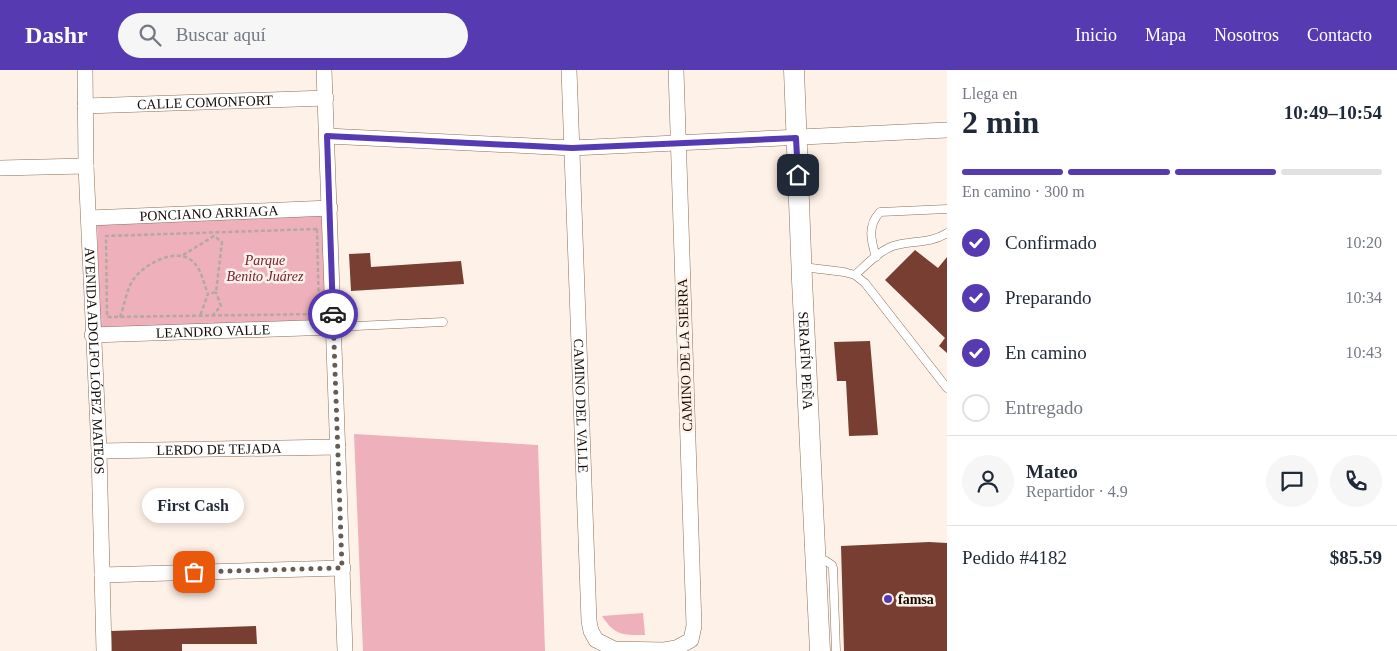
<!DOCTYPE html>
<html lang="es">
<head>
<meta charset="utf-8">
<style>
  :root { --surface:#fff; --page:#f6f6f7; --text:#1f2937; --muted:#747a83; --line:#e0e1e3; --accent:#563ab2 }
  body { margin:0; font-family:"Times New Roman",serif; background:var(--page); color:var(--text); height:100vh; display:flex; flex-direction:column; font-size:19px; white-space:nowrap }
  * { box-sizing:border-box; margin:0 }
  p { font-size:16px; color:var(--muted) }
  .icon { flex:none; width:28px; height:28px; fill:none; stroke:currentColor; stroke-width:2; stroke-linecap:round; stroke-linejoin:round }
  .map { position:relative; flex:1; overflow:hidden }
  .drawer { display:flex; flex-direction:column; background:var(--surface); width:450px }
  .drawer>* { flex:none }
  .pin { position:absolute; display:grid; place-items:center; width:42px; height:42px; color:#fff; margin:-21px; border-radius:10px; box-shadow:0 2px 8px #0006 }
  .courier { position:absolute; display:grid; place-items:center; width:50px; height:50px; margin:-25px; border:4px solid #563ab2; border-radius:50%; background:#fff; color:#222; box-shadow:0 1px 6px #0007 }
  .bubble { position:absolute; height:35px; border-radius:18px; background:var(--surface); box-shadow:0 2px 8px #0003; font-size:16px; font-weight:800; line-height:35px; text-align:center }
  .headline em { font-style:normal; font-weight:800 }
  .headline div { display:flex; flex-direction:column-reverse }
  .headline { display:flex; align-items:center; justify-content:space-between; height:85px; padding:0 15px }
  h1 { font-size:32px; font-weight:800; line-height:38px }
  .bar { display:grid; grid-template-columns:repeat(4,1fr); gap:8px 5px; align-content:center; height:60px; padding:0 15px }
  .bar i { height:6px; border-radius:4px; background:var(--line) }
  .bar .on { background:var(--accent) }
  .bar p { grid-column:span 4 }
  .line { display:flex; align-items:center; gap:12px; padding:0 15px; border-top:1px solid var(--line) }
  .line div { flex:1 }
  .round { display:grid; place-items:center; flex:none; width:52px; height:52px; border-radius:26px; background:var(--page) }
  ol { padding:0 15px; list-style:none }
  li { display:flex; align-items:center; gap:15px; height:55px }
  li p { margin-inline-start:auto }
  li .icon { padding:5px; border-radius:50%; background:var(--accent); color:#fff; stroke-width:4 }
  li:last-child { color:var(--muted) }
  li i { width:28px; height:28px; border:2px solid var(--line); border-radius:50% }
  header { display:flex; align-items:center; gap:30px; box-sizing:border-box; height:70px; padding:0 25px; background:var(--accent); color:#fff }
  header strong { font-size:24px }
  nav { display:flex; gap:28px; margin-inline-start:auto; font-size:18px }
  .search { width:350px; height:45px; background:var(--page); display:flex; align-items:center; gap:12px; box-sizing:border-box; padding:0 18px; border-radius:28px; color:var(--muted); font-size:19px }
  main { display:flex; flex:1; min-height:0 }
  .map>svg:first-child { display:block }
  .green { fill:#eeb1bc }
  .building { fill:#773e31 }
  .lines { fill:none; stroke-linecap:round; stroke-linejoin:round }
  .lane-casing { stroke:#8b6f58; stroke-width:9 }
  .street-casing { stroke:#8b6f58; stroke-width:16 }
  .secondary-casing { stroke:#8b6f58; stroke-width:21 }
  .path { stroke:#b4a89f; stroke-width:2.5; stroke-dasharray:4 2.5; stroke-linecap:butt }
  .lane { stroke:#fff; stroke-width:8 }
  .street { stroke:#fff; stroke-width:15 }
  .secondary { stroke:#fff; stroke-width:20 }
  .done { stroke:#675c53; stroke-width:5; stroke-dasharray:0 9 }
  .route { stroke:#563ab2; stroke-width:6 }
  .poi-dot { fill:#563ab2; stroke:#fef1e7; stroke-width:2 }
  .labels { text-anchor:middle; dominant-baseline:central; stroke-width:5; stroke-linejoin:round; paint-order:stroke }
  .street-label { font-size:14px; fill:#150b04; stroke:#fef1e7 }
  .park-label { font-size:14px; font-style:italic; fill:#702137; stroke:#fef1e7 }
  .poi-label { font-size:14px; font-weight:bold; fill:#150b04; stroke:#fef1e7; text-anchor:start }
</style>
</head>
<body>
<header>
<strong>Dashr</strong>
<div class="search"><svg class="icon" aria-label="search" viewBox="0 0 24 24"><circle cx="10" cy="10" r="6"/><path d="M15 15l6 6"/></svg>Buscar aquí</div>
<nav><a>Inicio</a><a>Mapa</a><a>Nosotros</a><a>Contacto</a></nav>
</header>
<main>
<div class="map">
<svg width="947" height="581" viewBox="0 0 947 581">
  <rect width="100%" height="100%" fill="#fef1e7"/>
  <!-- green -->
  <path class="green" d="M330 138 329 253 100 257 97 151Z
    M354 364 538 375 545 581H363Z
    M643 543 645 565C623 565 615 566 602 546Z"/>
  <!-- building -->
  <path class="building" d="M915 180 938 198 947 187V283L939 276 945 268 885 210Z
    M370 183 371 197 461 191 464 214 351 221 349 184Z
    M870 271 878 365 849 366 846 311H837L834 272Z
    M929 472 947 473V581H844L841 476Z
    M256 556 257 574H182V581H112L111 561Z"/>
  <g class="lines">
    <!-- lane casing -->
    <g class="lane-casing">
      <path id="lane" d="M876 187C871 170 867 156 880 142L947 139
        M803 197 844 202 855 205 865 213 947 318
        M855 205C866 195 879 181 893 176 912 170 930 174 947 163
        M334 257 443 252
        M817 489 826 491 832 495 833 498 836 581"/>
    </g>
    <!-- street casing -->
    <g class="street-casing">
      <g id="street">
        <path id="s1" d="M85 0 86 96 99 381 104 581"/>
        <path d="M324 0 345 581"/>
        <path id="s2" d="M569 0 589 551 591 561 596 570 614 579 664 580 676 578 691 570 694 556 676 0"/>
        <path id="s3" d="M85 36 326 28"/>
        <path d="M327 66 572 78 947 60"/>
        <path d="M0 98 86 96"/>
        <path id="s4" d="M89 148 330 138"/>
        <path id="s5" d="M92 265 334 257"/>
        <path id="s6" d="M99 381 338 377"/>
        <path d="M102 505 343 498"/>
      </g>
    </g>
    <!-- secondary casing -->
    <g class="secondary-casing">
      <g id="secondary">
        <path id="s7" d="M794 0 802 210 820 581"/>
      </g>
    </g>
    <!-- path -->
    <path class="path" d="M317 159 319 244 107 247 106 166Z
      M183 185 214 166 222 172 216 222 208 224
      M212 246 221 236 216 222
      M120 247C124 237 127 218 133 210 144 193 181 174 196 195 202 202 204 215 208 224L200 246"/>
    <!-- lane -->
    <use href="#lane" class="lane"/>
    <!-- street -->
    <use href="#street" class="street"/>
    <!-- secondary -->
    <use href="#secondary" class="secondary"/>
  </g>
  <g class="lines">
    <!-- done -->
    <path class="done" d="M194 502 342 498 333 244"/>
    <!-- route -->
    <path class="route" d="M333 244 327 66 572 78 796 68 798 105"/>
  </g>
  <!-- markers -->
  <circle class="poi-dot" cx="888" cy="529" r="5"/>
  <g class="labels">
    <!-- street labels -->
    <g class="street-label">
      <text stroke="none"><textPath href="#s3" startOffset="120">CALLE COMONFORT</textPath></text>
      <text stroke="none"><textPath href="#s4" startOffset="120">PONCIANO ARRIAGA</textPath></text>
      <text stroke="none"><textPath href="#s5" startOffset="121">LEANDRO VALLE</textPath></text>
      <text transform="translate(685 285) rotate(-92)">CAMINO DE LA SIERRA</text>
      <text stroke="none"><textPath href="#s1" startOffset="291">AVENIDA ADOLFO LÓPEZ MATEOS</textPath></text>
      <text stroke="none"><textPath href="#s7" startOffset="291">SERAFÍN PEÑA</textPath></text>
      <text stroke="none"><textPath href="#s2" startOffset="336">CAMINO DEL VALLE</textPath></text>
      <text stroke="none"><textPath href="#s6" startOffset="120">LERDO DE TEJADA</textPath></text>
    </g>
    <!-- park labels -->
    <g class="park-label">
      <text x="265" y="190">Parque<tspan x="265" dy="16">Benito Juárez</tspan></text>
    </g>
    <!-- poi labels -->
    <g class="poi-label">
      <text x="898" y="529">famsa</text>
    </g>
  </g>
</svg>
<div class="pin" style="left:194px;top:502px;background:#ea580c"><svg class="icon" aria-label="bag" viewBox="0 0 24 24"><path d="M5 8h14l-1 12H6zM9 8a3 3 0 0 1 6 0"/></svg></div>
<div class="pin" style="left:798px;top:105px;background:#1f2937"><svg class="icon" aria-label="home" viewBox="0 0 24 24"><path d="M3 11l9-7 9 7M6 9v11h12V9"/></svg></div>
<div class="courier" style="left:333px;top:244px"><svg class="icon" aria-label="car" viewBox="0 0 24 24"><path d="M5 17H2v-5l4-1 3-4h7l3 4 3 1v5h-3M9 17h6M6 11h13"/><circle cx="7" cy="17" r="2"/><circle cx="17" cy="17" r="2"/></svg></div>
<div class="bubble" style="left:142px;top:418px;width:102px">First Cash</div>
</div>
<section class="drawer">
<div class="headline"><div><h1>2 min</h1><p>Llega en</p></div><em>10:49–10:54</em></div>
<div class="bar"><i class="on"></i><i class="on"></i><i class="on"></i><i></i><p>En camino · 300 m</p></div>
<ol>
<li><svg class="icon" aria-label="check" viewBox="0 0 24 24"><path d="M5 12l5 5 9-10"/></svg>Confirmado<p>10:20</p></li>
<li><svg class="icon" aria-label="check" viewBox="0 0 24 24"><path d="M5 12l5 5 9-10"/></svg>Preparando<p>10:34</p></li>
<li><svg class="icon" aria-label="check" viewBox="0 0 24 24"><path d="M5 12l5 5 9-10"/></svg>En camino<p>10:43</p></li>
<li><i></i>Entregado</li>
</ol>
<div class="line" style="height:90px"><a class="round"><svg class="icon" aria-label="person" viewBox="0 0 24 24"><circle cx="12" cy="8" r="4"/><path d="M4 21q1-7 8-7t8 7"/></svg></a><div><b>Mateo</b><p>Repartidor · 4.9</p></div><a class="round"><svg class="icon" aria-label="chat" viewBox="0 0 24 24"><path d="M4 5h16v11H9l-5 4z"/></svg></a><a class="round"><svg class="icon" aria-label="phone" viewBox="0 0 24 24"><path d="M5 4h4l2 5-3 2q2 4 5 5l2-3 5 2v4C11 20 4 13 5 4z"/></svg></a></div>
<div class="line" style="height:65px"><div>Pedido #4182</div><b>$85.59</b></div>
</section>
</main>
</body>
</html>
